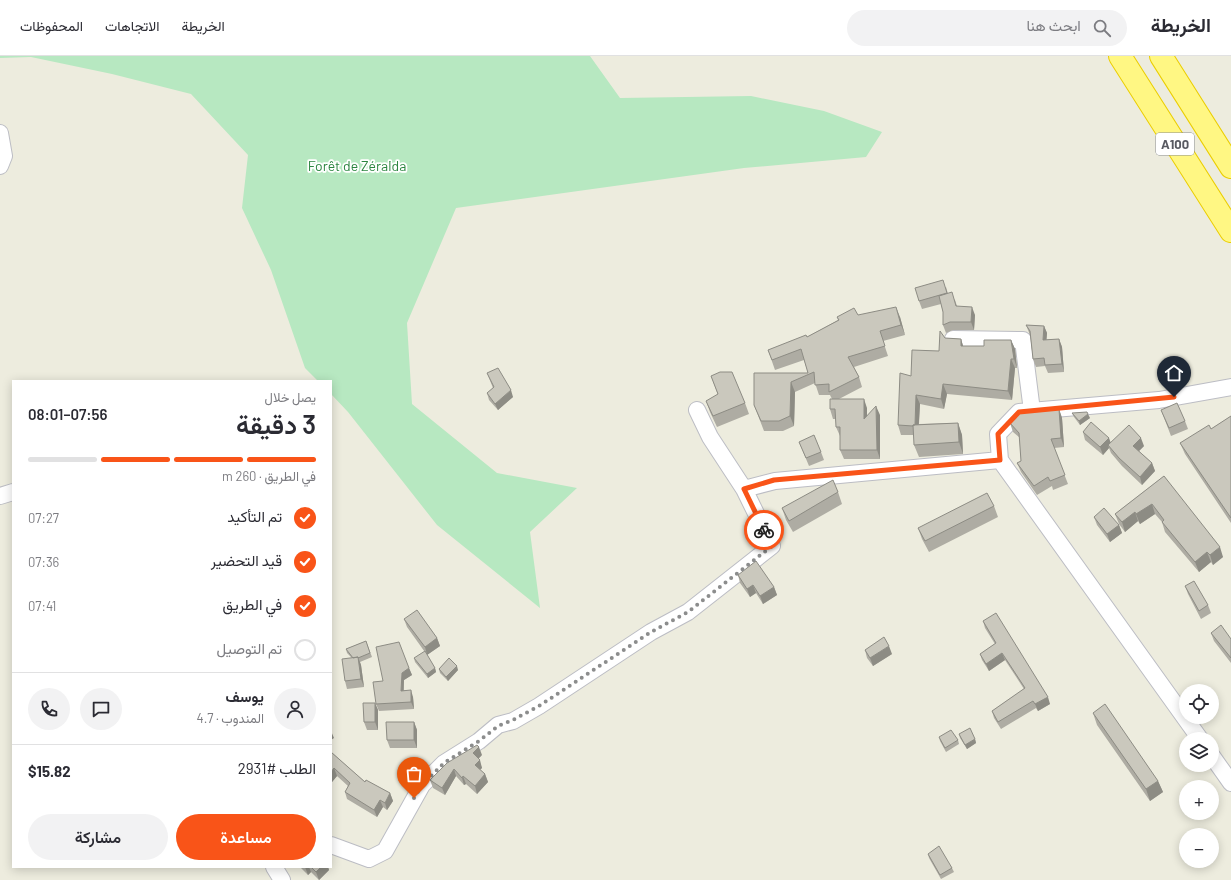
<!DOCTYPE html>
<html lang="ar">
<head>
<meta charset="utf-8">
<style>
  :root { --surface:#fff; --page:#f2f2f3; --text:#2b2b33; --muted:#7c7c81; --line:#e1e1e2; --accent:#f95418 }
  body { margin:0; font-family:Barlow,Vazirmatn,sans-serif; background:var(--page); color:var(--text); direction:rtl; height:100vh; display:flex; flex-direction:column; font-size:15px; white-space:nowrap }
  * { box-sizing:border-box; margin:0 }
  p { font-size:13px; color:var(--muted) }
  .icon { flex:none; width:22px; height:22px; fill:none; stroke:currentColor; stroke-width:2; stroke-linecap:round; stroke-linejoin:round }
  .map { position:relative; flex:1; overflow:hidden; direction:ltr }
  .side { position:absolute; left:12px; top:324px; width:320px; height:488px; display:flex; flex-direction:column; background:var(--surface); border-radius:0px; box-shadow:0 2px 10px #0003; direction:rtl }
  .side>* { flex:none }
  .tools { position:absolute; left:1179px; top:628px; display:grid; gap:8px }
  .tools a { display:grid; place-items:center; width:40px; height:40px; border-radius:50%; background:var(--surface); box-shadow:0 2px 10px #0003; font-size:20px }
  .pin { position:absolute; display:grid; place-items:center; width:34px; height:34px; color:#fff; margin:-41px -17px; border-radius:50% 50% 50% 0; rotate:-45deg; box-shadow:0 0 4px #0007 }
  .pin .icon { rotate:45deg }
  .courier { position:absolute; display:grid; place-items:center; width:40px; height:40px; margin:-20px; border:3px solid #f95418; border-radius:50%; background:#fff; color:#222; box-shadow:0 1px 5px #0007 }
  .overview em { font-style:normal; font-weight:600 }
  .overview div { display:flex; flex-direction:column-reverse }
  .overview { display:flex; align-items:center; justify-content:space-between; height:68px; padding:0 16px }
  h1 { font-size:26px; font-weight:600; line-height:30px }
  .bar { display:grid; grid-template-columns:repeat(4,1fr); gap:6px 4px; align-content:center; height:48px; padding:0 16px }
  .bar i { height:5px; border-radius:3px; background:var(--line) }
  .bar .active { background:var(--accent) }
  .bar p { grid-column:span 4 }
  .line { display:flex; align-items:center; gap:10px; padding:0 16px; border-top:1px solid var(--line) }
  .line div { flex:1 }
  .round { display:grid; place-items:center; flex:none; width:42px; height:42px; border-radius:21px; background:var(--page) }
  ol { padding:0 16px; list-style:none }
  li { display:flex; align-items:center; gap:12px; height:44px }
  li p { margin-inline-start:auto }
  li .icon { padding:4px; border-radius:50%; background:var(--accent); color:#fff; stroke-width:4 }
  li:last-child { color:var(--muted) }
  li i { width:22px; height:22px; border:2px solid var(--line); border-radius:50% }
  .button { display:flex; gap:8px; margin-top:auto; padding:8px 16px }
  .button a { flex:1; height:46px; border-radius:24px; background:var(--accent); color:#fff; font-size:16px; font-weight:600; line-height:46px; text-align:center }
  .button a+a { background:var(--page); color:var(--text) }
  header { display:flex; align-items:center; gap:24px; box-sizing:border-box; height:56px; padding:0 20px; background:var(--surface); border-bottom:1px solid var(--line) }
  header strong { font-size:19px }
  nav { display:flex; gap:22px; margin-inline-start:auto; font-size:14px }
  .search { width:280px; height:36px; background:var(--page); display:flex; align-items:center; gap:10px; box-sizing:border-box; padding:0 14px; border-radius:22px; color:var(--muted); font-size:15px }
  .map>svg:first-child { display:block }
  .green { fill:#b7e8c1 }
  .lines { fill:none; stroke-linecap:round; stroke-linejoin:round }
  .minor-casing { stroke:#bcbdc4; stroke-width:18 }
  .highway-casing { stroke:#ebce00; stroke-width:24 }
  .minor { stroke:#fff; stroke-width:16 }
  .highway { stroke:#fff783; stroke-width:22 }
  .wall { fill:#aeaca3 }
  .shaded-wall { fill:#8d8c84 }
  .building { fill:#cac8bd; stroke:#8d8c84 }
  .done { stroke:#8c8d8d; stroke-width:4; stroke-dasharray:0 7.2 }
  .route { stroke:#f95418; stroke-width:5 }
  .labels { text-anchor:middle; dominant-baseline:central; stroke-width:3.5; stroke-linejoin:round; paint-order:stroke }
  .shield { fill:#fff; stroke:#8a8c90; stroke-width:1 }
  .shield-label { font-size:13px; font-weight:bold; fill:#585a61 }
  .park-label { font-size:14px; fill:#2c8540; stroke:#fff }
</style>
</head>
<body>
<header>
<strong>الخريطة</strong>
<div class="search"><svg class="icon" aria-label="search" viewBox="0 0 24 24"><circle cx="10" cy="10" r="6"/><path d="M15 15l6 6"/></svg>ابحث هنا</div>
<nav><a>الخريطة</a><a>الاتجاهات</a><a>المحفوظات</a></nav>
</header>
<div class="map">
<svg width="1231" height="824" viewBox="0 0 1231 824">
  <rect width="100%" height="100%" fill="#edecde"/>
  <!-- green -->
  <path class="green" d="M0 0H590L620 42 751 40 824 55 882 76 866 101 744 112 456 152 407 267 412 348 497 417 577 432 530 476 540 552 437 469 348 356 331 338V325H318L305 312 271 214 242 152 248 99 191 38 112 18 31 1 0 2Z"/>
  <g class="lines">
    <!-- minor casing -->
    <g class="minor-casing">
      <path id="minor" d="M0 77 4 100 0 110
        M953 283 1023 284 1032 355
        M1000 404 998 378 1019 356 1159 344 1231 331
        M744 433 775 425 1000 404 1200 683
        M0 440 13 436
        M1212 700 1231 727
        M331 789 369 803 385 795 422 729 444 707 479 685 498 669 513 665 539 650 651 576 688 556 772 490 744 433 710 381 697 354
        M274 811 282 824"/>
    </g>
    <!-- highway casing -->
    <g class="highway-casing">
      <path id="highway" d="M1120 0 1231 175
        M1161 0 1231 111"/>
    </g>
    <!-- minor -->
    <use href="#minor" class="minor"/>
    <!-- highway -->
    <use href="#highway" class="highway"/>
  </g>
  <!-- wall -->
  <path class="wall" d="M946 231 948 238 955 244 957 250 975 259 974 274H953L946 277 943 269V256L941 248 922 253 919 245Z
    M858 259 900 261 905 279 883 285 888 300 854 311 859 321 862 331 839 343 867 352V360L880 359V403H844L840 394V380L836 371V363H833L830 353 832 343 830 339H819L815 327 795 336 794 370 783 375H764L754 349V317H808L804 304 775 314 768 294 807 281 838 264 837 261Z
    M1026 269 1044 270 1047 277 1046 284 1059 283 1062 291 1064 316 1048 317 1045 310 1036 311 1033 303 1030 279Z
    M945 282 961 283 963 290H984L1011 284 1015 293 1017 312H1015L1012 344 947 338 944 353 920 348 919 368 958 367 962 379 963 398 919 401 914 389V379H901L898 369 911 320 939 295Z
    M487 317 513 341 498 354 489 344 487 337 493 332Z
    M711 320 745 347 749 358 717 371 710 356 706 345 718 339Z
    M1059 353 1062 362 1064 391 1054 392 1068 428 1053 434 1052 430 1037 439 1021 416 1017 407 1021 405 1020 382 1013 376 1010 367Z
    M1161 354 1185 365 1188 373 1171 380Z
    M1072 357 1090 362 1080 369 1074 361Z
    M1231 360V467L1185 398 1180 387 1211 373Z
    M1083 376 1110 387 1144 390 1139 395 1152 407 1155 415 1142 429 1122 410 1111 397 1109 392 1103 399 1085 384Z
    M799 386 821 396 824 404 809 410Z
    M1164 420 1223 501 1213 509 1211 506 1199 516 1165 476 1162 466 1155 458 1140 468 1138 465 1125 476 1119 468 1115 458Z
    M838 436 842 448 793 476 786 464 782 452Z
    M994 450 998 461 929 496 922 483 918 472Z
    M1094 461 1119 469 1122 477 1110 486 1097 469Z
    M738 519 774 531 777 539 763 548 756 537 750 541 740 527Z
    M1185 530 1208 549 1211 557 1201 563 1188 538Z
    M404 563 437 582 440 590 427 599 407 571Z
    M983 565 1050 648 1038 655 1036 652 1001 673 994 662 992 655 1024 633 1005 604 989 615 982 604 980 598 995 588 985 572Z
    M1211 577 1231 583V607L1214 585Z
    M366 585 372 601 360 606 361 609 364 631 347 633 345 625 352 602 347 597 346 593Z
    M865 594 892 598 873 610 867 602Z
    M414 602 435 612 436 616 428 622 415 606Z
    M409 612 412 619 404 624V634L413 641 414 653 379 655 376 648 383 625Z
    M439 613 458 614 448 625 440 617Z
    M375 647 378 654V674H367L364 666Z
    M1093 657 1158 725 1163 736 1150 745 1097 669Z
    M414 666 417 674V692H390L387 684Z
    M959 678 975 683 976 687 967 693 960 682Z
    M939 681 958 684 959 688 946 696 940 685Z
    M331 696 365 726 390 737 393 745 387 754 383 751 377 761 347 743 345 736 348 730 337 720 332 726 331 725Z
    M482 699 478 703 482 712 480 714 485 718 488 726 477 738 466 728 464 729 456 720 445 739 433 732 430 724Z
    M928 798 952 812 954 816 941 823 929 802Z
    M300 811H328L329 814 319 824 311 816 308 819Z"/>
  <!-- shaded-wall -->
  <path class="shaded-wall" d="M896 251 900 261 905 279 901 269Z
    M972 251 975 259 974 274 971 266Z
    M1044 270 1047 277 1046 292 1043 284Z
    M961 283 964 293 961 290Z
    M1059 283 1062 291 1064 316 1062 308Z
    M1011 284 1015 293 1017 312 1014 303Z
    M1011 303 1015 312 1012 344 1008 335Z
    M791 326 795 336 794 370 790 360Z
    M943 328 947 338 944 353 941 343Z
    M511 334 513 341 498 354 495 348Z
    M916 339 920 348 918 380 915 370Z
    M864 343 867 352V372L864 363Z
    M876 350 880 359V403L877 394Z
    M1059 353 1062 362 1064 391 1061 382Z
    M1088 358 1090 362 1080 369 1079 365Z
    M958 367 962 379 963 398 959 386Z
    M1109 382 1112 390 1108 389 1109 392 1103 399 1100 391Z
    M1141 382 1144 390 1136 398 1133 390Z
    M1152 407 1155 415 1142 429 1140 421Z
    M1152 448 1155 458 1140 468 1136 458Z
    M1135 456 1138 465 1125 476 1122 466Z
    M1119 469 1122 477 1110 486 1107 478Z
    M1220 491 1223 501 1213 509 1210 499Z
    M1207 496 1211 506 1199 516 1195 506Z
    M753 529 756 537 750 541 747 533Z
    M774 531 777 539 763 548 760 540Z
    M437 582 440 590 427 599 425 591Z
    M889 590 892 598 873 610 870 602Z
    M1002 597 1005 604 989 615 986 608Z
    M358 601 361 609 364 631 361 623Z
    M457 610 458 614 448 625 446 621Z
    M409 612 412 619 404 624 403 642 401 635 402 617Z
    M435 612 436 616 428 622 427 618Z
    M411 634 413 641 414 653 411 646Z
    M1048 641 1050 648 1038 655 1035 648Z
    M375 647 378 654V674L375 666Z
    M414 666 417 674V692L414 684Z
    M331 675 334 682 331 684Z
    M975 683 976 687 967 693 965 689Z
    M479 691 482 699 476 705 473 697Z
    M480 704 482 712 477 716 475 709Z
    M334 712 337 720 332 726 331 724V716Z
    M454 713 456 720 445 739 442 732Z
    M485 718 488 726 477 738 475 730Z
    M463 720 466 728 464 729 462 722Z
    M1158 725 1163 736 1150 745 1146 733Z
    M390 737 393 745 387 754 385 747Z
    M380 744 383 751 377 761 374 754Z
    M305 811H309L311 816 308 819Z
    M321 811H328L329 814 319 824 316 816Z"/>
  <!-- building -->
  <path class="building" d="M943 224 947 237 919 245 915 232Z
    M952 236 956 250 972 251 971 266H950L943 269V256L939 240Z
    M896 251 901 269 880 275 885 290 848 301 859 321 829 336V328L815 329 814 316 791 326 790 360 779 365H761L754 349V317H808L801 293 772 304 768 294 806 279 807 281 839 264 837 261 854 252 858 259Z
    M1026 269 1044 270 1043 284 1059 283 1062 308 1045 309 1044 302 1033 303 1030 275Z
    M940 275 945 282 961 283V290H984V284H1011L1014 303H1011L1008 335 943 328 941 343 916 339 915 369H913V370L898 369 900 317 911 320 912 294 939 295Z
    M498 312 511 334 495 348 487 337 494 331 487 317Z
    M720 316H732L745 347 713 360 706 345 718 338 711 320Z
    M830 343H864V363L876 350 877 394H840V371H836L835 353H830Z
    M1177 347 1185 365 1169 372 1161 354Z
    M1059 353 1061 382 1051 383 1065 419 1050 425 1048 421 1034 430 1017 407 1021 405 1019 377 1010 367 1020 356Z
    M1087 356 1088 358 1079 365 1072 357Z
    M1231 360V462L1180 387 1209 369 1211 373Z
    M1091 366 1109 382 1100 391 1083 376Z
    M958 367 959 386 914 389 913 369Z
    M1129 369 1141 382 1133 390 1152 407 1140 421 1119 402 1108 389Z
    M814 379 821 396 806 402 799 386Z
    M1164 420 1220 491 1210 499 1207 496 1195 506 1162 466 1164 464 1152 448 1136 458 1135 456 1122 466 1115 458Z
    M833 424 838 436 789 465 782 452Z
    M987 437 994 450 925 485 918 472Z
    M1104 452 1119 469 1107 478 1094 461Z
    M756 505 774 531 760 540 753 529 747 533 738 519Z
    M1194 525 1208 549 1199 555 1185 530Z
    M417 554 437 582 425 591 404 563Z
    M996 557 1048 641 1035 648 1033 645 998 666 992 655 1025 632 1002 597 986 608 980 598 996 587 983 565Z
    M1221 569 1231 583V602L1211 577Z
    M884 581 889 590 870 602 865 594Z
    M366 585 370 597 358 602V601L353 602 346 593Z
    M399 586 409 612 402 617 401 635 411 634V646L376 648 373 626 383 625 376 591Z
    M425 595 435 612 427 618 414 602Z
    M358 601 361 623 345 625 342 603Z
    M449 602 457 610 446 621 439 613Z
    M363 647H375V666H364Z
    M1105 648 1158 725 1146 733 1093 657Z
    M386 666H414V684H387Z
    M970 672 975 683 965 689 959 678Z
    M951 674 958 684 945 692 939 681Z
    M477 689 479 691 473 697 480 704 475 709 485 718 475 730 463 720 462 722 454 713 442 732 430 724 447 707Z
    M331 696 365 726 366 724 390 737 385 747 380 744 374 754 345 736 350 727 334 712 331 716Z
    M939 790 952 812 940 819 928 798Z
    M311 811H321L316 816Z"/>
  <g class="lines">
    <!-- done -->
    <path class="done" d="M414 742 422 729 444 707 479 685 498 670 513 664 539 650 651 576 688 556 772 490 764 474"/>
    <!-- route -->
    <path class="route" d="M764 474 744 433 774 424 1000 404 998 378 1019 356 1174 341"/>
  </g>
  <g class="labels">
    <!-- shield labels -->
    <rect class="shield" x="1156" y="77" width="38" height="22" rx="3"/>
    <g class="shield-label">
      <text x="1175" y="88">A100</text>
    </g>
    <!-- park labels -->
    <g class="park-label">
      <text x="357" y="109">Forêt de Zéralda</text>
    </g>
  </g>
</svg>
<div class="tools">
<a><svg class="icon" aria-label="locate" viewBox="0 0 24 24"><circle cx="12" cy="12" r="6"/><path d="M12 2v4M12 18v4M2 12h4M18 12h4"/></svg></a>
<a><svg class="icon" aria-label="layers" viewBox="0 0 24 24"><path d="M12 4l9 5-9 5-9-5zM3 14l9 5 9-5"/></svg></a>
<a>+</a>
<a>−</a>
</div>
<div class="pin" style="left:414px;top:742px;background:#ea580c"><svg class="icon" aria-label="bag" viewBox="0 0 24 24"><path d="M5 8h14l-1 12H6zM9 8a3 3 0 0 1 6 0"/></svg></div>
<div class="pin" style="left:1174px;top:341px;background:#1f2937"><svg class="icon" aria-label="home" viewBox="0 0 24 24"><path d="M3 11l9-7 9 7M6 9v11h12V9"/></svg></div>
<div class="courier" style="left:764px;top:474px"><svg class="icon" aria-label="bike" viewBox="0 0 24 24"><circle cx="6" cy="16" r="4"/><circle cx="18" cy="16" r="4"/><path d="M6 16l4-8h5l3 8M10 8l3 8H6M13 5h3"/></svg></div>
<section class="side">
<div class="overview"><div><h1>3 دقيقة</h1><p>يصل خلال</p></div><em>07:56–08:01</em></div>
<div class="bar"><i class="active"></i><i class="active"></i><i class="active"></i><i></i><p>في الطريق · 260 m</p></div>
<ol>
<li><svg class="icon" aria-label="check" viewBox="0 0 24 24"><path d="M5 12l5 5 9-10"/></svg>تم التأكيد<p>07:27</p></li>
<li><svg class="icon" aria-label="check" viewBox="0 0 24 24"><path d="M5 12l5 5 9-10"/></svg>قيد التحضير<p>07:36</p></li>
<li><svg class="icon" aria-label="check" viewBox="0 0 24 24"><path d="M5 12l5 5 9-10"/></svg>في الطريق<p>07:41</p></li>
<li><i></i>تم التوصيل</li>
</ol>
<div class="line" style="height:72px"><a class="round"><svg class="icon" aria-label="person" viewBox="0 0 24 24"><circle cx="12" cy="8" r="4"/><path d="M4 21q1-7 8-7t8 7"/></svg></a><div><b>يوسف</b><p>المندوب · 4.7</p></div><a class="round"><svg class="icon" aria-label="chat" viewBox="0 0 24 24"><path d="M4 5h16v11H9l-5 4z"/></svg></a><a class="round"><svg class="icon" aria-label="phone" viewBox="0 0 24 24"><path d="M5 4h4l2 5-3 2q2 4 5 5l2-3 5 2v4C11 20 4 13 5 4z"/></svg></a></div>
<div class="line" style="height:52px"><div>الطلب #2931</div><b>$15.82</b></div>
<div class="button"><a>مساعدة</a><a>مشاركة</a></div>
</section>
</div>
</body>
</html>
